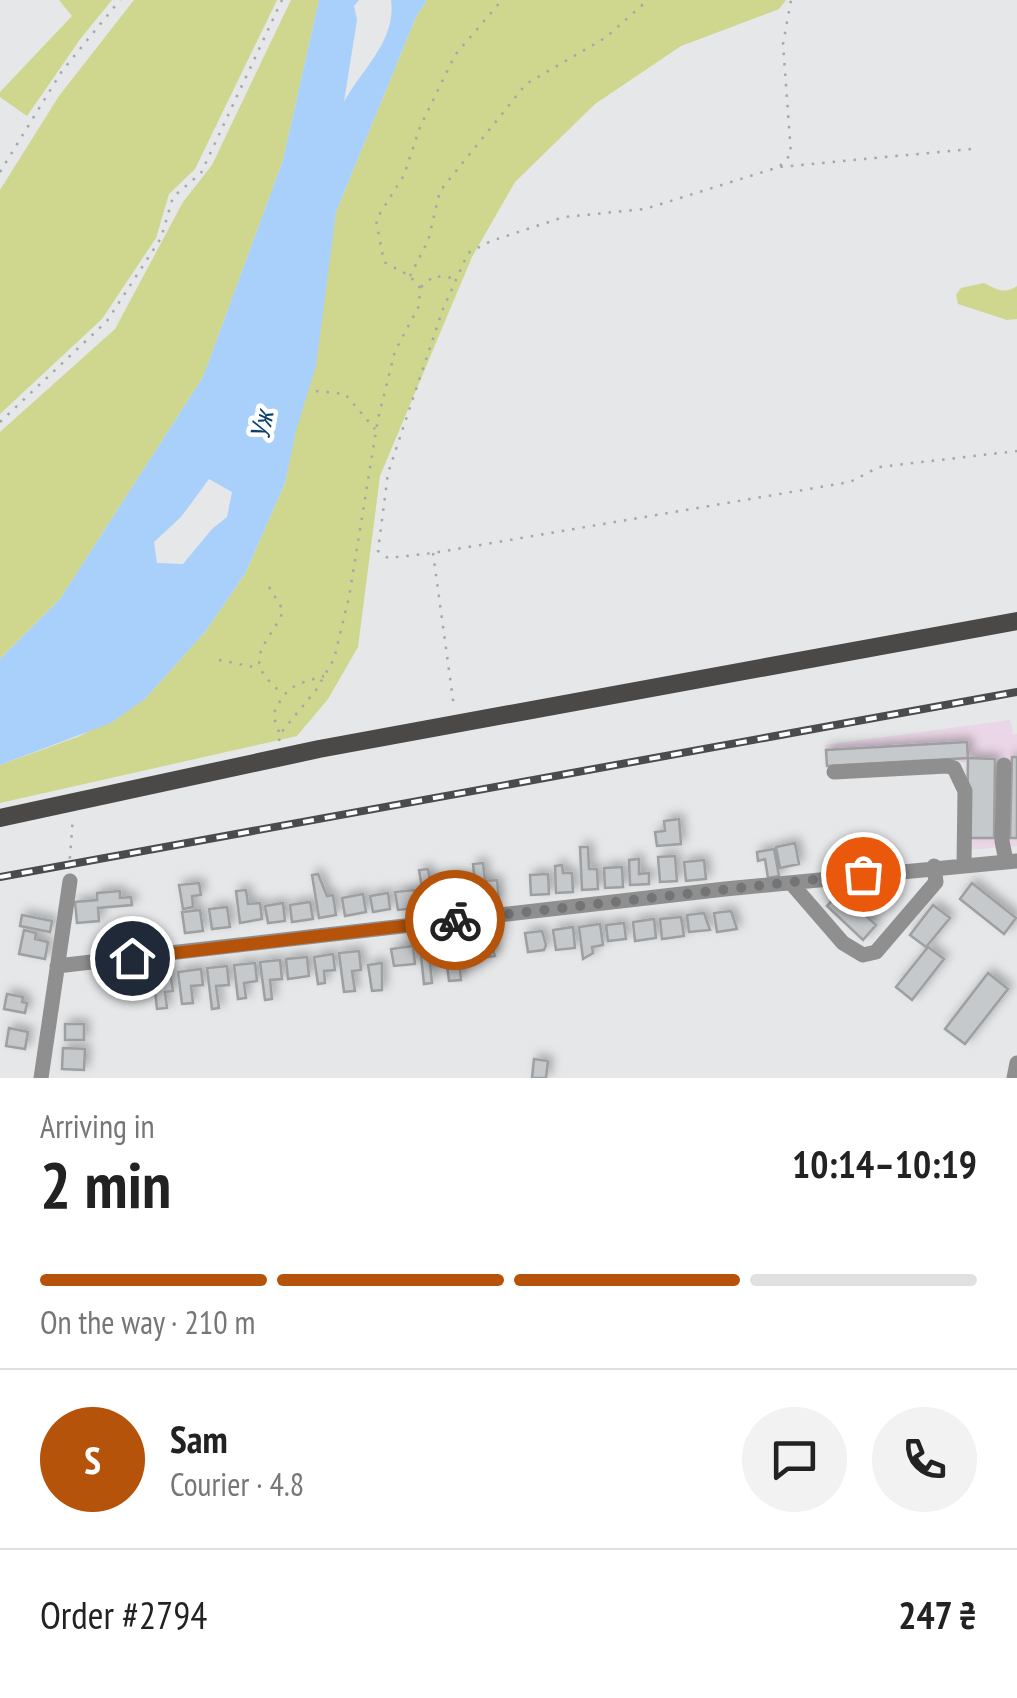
<!DOCTYPE html>
<html lang="en">
<head>
<meta charset="utf-8">
<style>
  :root { --surface:#fff; --page:#f2f2f2; --text:#222; --muted:#767676; --line:#e0e0e0; --accent:#b45309 }
  body { margin:0; font-family:"PT Sans Narrow",sans-serif; background:var(--page); color:var(--text); height:100vh; display:flex; flex-direction:column; font-size:38px; white-space:nowrap }
  * { box-sizing:border-box; margin:0 }
  p { font-size:32px; color:var(--muted) }
  .icon { flex:none; width:55px; height:55px; fill:none; stroke:currentColor; stroke-width:2; stroke-linecap:round; stroke-linejoin:round }
  .map { position:relative; height:1078px; overflow:hidden }
  .panel { display:flex; flex-direction:column; background:var(--surface); flex:1 }
  .panel>* { flex:none }
  .pin { position:absolute; display:grid; place-items:center; width:85px; height:85px; color:#fff; margin:-42px; border:5px solid #fff; border-radius:50%; box-shadow:0 2px 10px #0007 }
  .courier { position:absolute; display:grid; place-items:center; width:100px; height:100px; margin:-50px; border:8px solid #b45309; border-radius:50%; background:#fff; color:#222; box-shadow:0 2px 12px #0007 }
  .headline em { font-style:normal; font-weight:800 }
  .headline div { display:flex; flex-direction:column-reverse }
  .headline { display:flex; align-items:center; justify-content:space-between; height:170px; padding:0 40px }
  h1 { font-size:65px; font-weight:800; line-height:75px }
  .bar { display:grid; grid-template-columns:repeat(4,1fr); gap:15px 10px; align-content:center; height:120px; padding:0 40px }
  .bar i { height:12px; border-radius:8px; background:var(--line) }
  .bar .on { background:var(--accent) }
  .bar p { grid-column:span 4 }
  .line { display:flex; align-items:center; gap:25px; padding:0 40px; border-top:2px solid var(--line) }
  .line div { flex:1 }
  .round { display:grid; place-items:center; flex:none; width:105px; height:105px; border-radius:52px; background:var(--page) }
  .map>svg:first-child { display:block }
  .industrial { fill:#ead6e6 }
  .green { fill:#cfd68e }
  .water { fill:#a8d0fb; fill-rule:evenodd }
  .building { fill:#c6c9cb; stroke:#9d9fa1; stroke-width:2.5; filter:url(#shadow) }
  .lines { fill:none; stroke-linecap:round; stroke-linejoin:round }
  .path { stroke:#a5a7a8; stroke-width:2.5; stroke-dasharray:2.5 8; stroke-linecap:butt }
  .minor { stroke:#908f8f; stroke-width:15 }
  .major { stroke:#4b4848; stroke-width:18 }
  .rail-casing { stroke:#4a4b4c; stroke-width:8 }
  .rail { stroke:#fff; stroke-width:4; stroke-dasharray:11; stroke-linecap:butt }
  .done { stroke:#737475; stroke-width:10; stroke-dasharray:0 18 }
  .route { stroke:#b45309; stroke-width:12 }
  .labels { text-anchor:middle; dominant-baseline:central; stroke-width:9; stroke-linejoin:round; paint-order:stroke }
  .water-label { font-size:28px; font-style:italic; fill:#083f6f; stroke:#fff }
</style>
</head>
<body>
<div class="map">
<svg width="1017" height="1078" viewBox="0 0 1017 1078">
  <defs>
    <filter id="shadow"><feDropShadow dx="4.5" dy="-4.5" stdDeviation="5" flood-color="#0004"/></filter>
  </defs>
  <rect width="100%" height="100%" fill="#e5e7e9"/>
  <!-- industrial -->
  <path class="industrial" d="M1010 720 1013 734H1017V846L966 850V762L827 769 825 745Z"/>
  <!-- green -->
  <path class="green" d="M59 0H112L81 38 27 116 0 97V92L72 16Z
    M134 0H277L195 169 169 194 156 238 102 319 0 414V190L59 96Z
    M291 0H319L283 160 203 377 60 599 0 659V432L115 329 183 202 212 165Z
    M427 0H786L779 9 681 46 595 104 515 182 472 257 380 476 358 647 328 699 297 736 0 803V765L80 736 145 699 205 632 245 574 285 483 336 212 416 17Z
    M984 283C996 289 1005 295 1017 286V319L1007 320 958 304 956 295 961 288Z"/>
  <!-- water -->
  <path class="water" d="M319 0H359L354 6 357 20 344 102C361 70 397 40 391 0H427L416 17 336 212 316 366 296 431 285 483 245 574 205 632 145 699 111 723 0 765V659L60 599 203 377 283 160ZM209 479 232 492 227 517 212 529 183 564 157 563 154 542 181 517Z"/>
  <!-- building -->
  <path class="building" d="M967 742 968 758 827 766 826 750Z
    M1012 757H1017V838H1010Z
    M968 758 995 759 994 838H967Z
    M679 819 681 844 657 846 655 832 665 831 664 821Z
    M795 843 799 864 780 868 776 847Z
    M580 847H588L589 869H597L598 889 582 890Z
    M774 849 779 876 768 878 765 859 758 861 757 852Z
    M675 856 677 881 660 882 658 857Z
    M639 859V874L649 873V884L630 885 629 860Z
    M704 860 706 879 686 881 684 862Z
    M483 863 485 881 497 880 499 900 477 902 473 864Z
    M562 865 563 873H572L573 892 556 893 555 866Z
    M622 867 623 887 605 888 604 868Z
    M428 869 431 886 442 884 445 904 425 907 419 870Z
    M318 874 327 896 333 895 336 915 319 918 312 875Z
    M548 874 549 894 531 895 530 875Z
    M469 879 470 896 466 897 467 903 451 904 449 880Z
    M199 883 201 895 192 896 193 907 183 909 179 885Z
    M972 883 1016 918 1004 934 960 899Z
    M246 890 248 904 260 903 262 919 240 923 236 891Z
    M414 890 417 908 398 910 395 892Z
    M120 891V898L131 897 132 905 98 908 99 921 77 923 75 902 97 900V893Z
    M840 892 876 925 863 940 827 906Z
    M388 893 390 909 373 912 370 896Z
    M363 894 366 912 345 916 342 898Z
    M310 902 313 919 292 922 290 905Z
    M283 903 285 921 268 923 265 906Z
    M933 905 950 918 926 947 910 935Z
    M227 907 230 927 212 929 209 909Z
    M200 910 203 931 185 933 182 912Z
    M731 911 737 929 717 932 714 913Z
    M704 913 710 930 689 932 687 915Z
    M22 915 52 921 50 932 20 926Z
    M681 917 684 936 662 939 660 919Z
    M654 919 656 938 635 941 633 922Z
    M624 923 626 939 608 941 606 925Z
    M600 924 603 945 592 947 593 953 583 959 579 927Z
    M573 927 575 948 556 950 553 930Z
    M24 930 36 933 35 939 48 942 45 959 19 954Z
    M542 931 546 945 544 950 528 952 525 933Z
    M489 938 495 956 475 959 473 940Z
    M466 939 468 959 459 960 461 980 449 981 444 942Z
    M435 944V949H440L441 961 430 963 432 983 424 984 420 946Z
    M413 946 415 964 394 966 391 949Z
    M928 947 944 959 912 1000 896 987Z
    M359 951 361 970 352 971 355 991 344 992 339 953Z
    M333 954 335 970 324 971 325 983 318 984 314 957Z
    M307 957 309 976 288 979 286 959Z
    M280 960 282 979 270 980 272 999 265 1000 260 962Z
    M255 963 257 981 244 983 246 998 238 999 234 965Z
    M382 963V990L372 991 368 965Z
    M227 966 229 985 216 986 219 1008 212 1009 207 968Z
    M201 969 203 985 191 986 193 1003 182 1004 178 972Z
    M170 972 173 991 165 992 167 1008 157 1009 153 974Z
    M988 973 1008 989 965 1044 945 1029Z
    M7 994 23 997 22 1002 27 1003 25 1013 4 1009Z
    M65 1024H84V1040H65Z
    M9 1028 28 1032 25 1049 6 1046Z
    M63 1048 85 1049 84 1070 62 1069Z
    M534 1059 548 1061 546 1078H532Z"/>
  <g class="lines">
    <!-- path -->
    <path class="path" d="M971 149 779 167 645 209 564 217 491 241 468 253 443 309 388 473 378 551 388 558 433 553 850 482 879 467 1017 451
      M780 166 791 154 783 44 791 0
      M0 172 62 71 120 0
      M410 276 428 241 440 191 526 84 605 38 648 0
      M421 287 434 276 454 278
      M316 391 345 394 375 429
      M0 422 107 321 161 238 173 197 201 173 282 0
      M433 553 454 707
      M269 587 283 610C279 628 252 650 261 669 264 678 276 687 282 694
      M219 660 259 668
      M279 732 273 715C286 686 293 685 324 676
      M279 741 280 734 316 690 334 659 349 597 378 419 395 351 419 306 420 288 410 276 384 262 376 220 404 175 420 127 455 55 502 0
      M69 869 73 817"/>
    <!-- minor -->
    <path class="minor" d="M1004 765 1002 841 1006 861
      M834 772 947 766 954 768 965 791 964 865
      M791 883 843 943 863 955 876 952 936 882 934 866
      M57 966 725 889 1017 861
      M41 1078 70 881
      M1014 1078 1017 1063"/>
    <!-- major -->
    <path class="major" d="M0 818 319 749 1017 621"/>
    <!-- rail casing -->
    <g class="rail-casing">
      <path id="rail" d="M0 877 1017 692"/>
    </g>
    <!-- rail -->
    <use href="#rail" class="rail"/>
  </g>
  <g class="lines">
    <!-- done -->
    <path class="done" d="M455 920 863 874"/>
    <!-- route -->
    <path class="route" d="M132 958 455 920"/>
  </g>
  <g class="labels">
    <!-- water labels -->
    <g class="water-label">
      <text transform="translate(261 425) rotate(-80)">Уж</text>
    </g>
  </g>
</svg>
<div class="pin" style="left:863px;top:874px;background:#ea580c"><svg class="icon" aria-label="bag" viewBox="0 0 24 24"><path d="M5 8h14l-1 12H6zM9 8a3 3 0 0 1 6 0"/></svg></div>
<div class="pin" style="left:132px;top:958px;background:#1f2937"><svg class="icon" aria-label="home" viewBox="0 0 24 24"><path d="M3 11l9-7 9 7M6 9v11h12V9"/></svg></div>
<div class="courier" style="left:455px;top:920px"><svg class="icon" aria-label="bike" viewBox="0 0 24 24"><circle cx="6" cy="16" r="4"/><circle cx="18" cy="16" r="4"/><path d="M6 16l4-8h5l3 8M10 8l3 8H6M13 5h3"/></svg></div>
</div>
<section class="panel">
<div class="headline"><div><h1>2 min</h1><p>Arriving in</p></div><em>10:14–10:19</em></div>
<div class="bar"><i class="on"></i><i class="on"></i><i class="on"></i><i></i><p>On the way · 210 m</p></div>
<div class="line" style="height:180px"><b class="round" style="background:var(--accent);color:#fff">S</b><div><b>Sam</b><p>Courier · 4.8</p></div><a class="round"><svg class="icon" aria-label="chat" viewBox="0 0 24 24"><path d="M4 5h16v11H9l-5 4z"/></svg></a><a class="round"><svg class="icon" aria-label="phone" viewBox="0 0 24 24"><path d="M5 4h4l2 5-3 2q2 4 5 5l2-3 5 2v4C11 20 4 13 5 4z"/></svg></a></div>
<div class="line" style="height:130px"><div>Order #2794</div><b>247 ₴</b></div>
</section>
</body>
</html>
